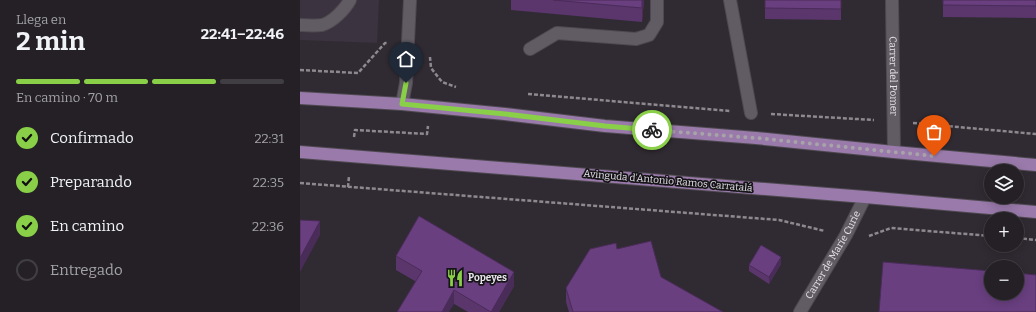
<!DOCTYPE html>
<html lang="es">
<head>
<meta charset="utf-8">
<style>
  :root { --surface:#242026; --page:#2c282e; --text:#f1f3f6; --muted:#a3a3a7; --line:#413e43; --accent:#89cf48 }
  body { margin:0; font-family:Bitter,serif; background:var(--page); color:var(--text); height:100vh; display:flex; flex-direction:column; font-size:15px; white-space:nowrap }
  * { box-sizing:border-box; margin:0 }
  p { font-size:13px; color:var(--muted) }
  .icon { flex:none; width:22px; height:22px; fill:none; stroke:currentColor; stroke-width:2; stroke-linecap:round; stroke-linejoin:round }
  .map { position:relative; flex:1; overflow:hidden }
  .details { display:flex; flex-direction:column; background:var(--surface); width:300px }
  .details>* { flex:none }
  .controls { position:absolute; left:684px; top:164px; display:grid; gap:8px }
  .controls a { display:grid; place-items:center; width:40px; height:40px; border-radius:50%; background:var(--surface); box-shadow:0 2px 10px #0003,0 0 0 1px var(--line); font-size:20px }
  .pin { position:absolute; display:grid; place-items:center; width:34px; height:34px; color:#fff; margin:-41px -17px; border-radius:50% 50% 50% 0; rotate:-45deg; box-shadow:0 0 4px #0007 }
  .pin .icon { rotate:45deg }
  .courier { position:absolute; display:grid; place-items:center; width:40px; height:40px; margin:-20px; border:3px solid #89cf48; border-radius:50%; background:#fff; color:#222; box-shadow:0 1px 5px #0007 }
  .overview em { font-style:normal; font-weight:700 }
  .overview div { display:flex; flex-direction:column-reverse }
  .overview { display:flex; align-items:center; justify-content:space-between; height:68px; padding:0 16px }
  h1 { font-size:26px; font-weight:700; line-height:30px }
  .bar { display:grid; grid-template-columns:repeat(4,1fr); gap:6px 4px; align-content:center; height:48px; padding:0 16px }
  .bar i { height:5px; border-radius:3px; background:var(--line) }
  .bar .selected { background:var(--accent) }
  .bar p { grid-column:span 4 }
  ol { padding:0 16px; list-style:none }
  li { display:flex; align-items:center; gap:12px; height:44px }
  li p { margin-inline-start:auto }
  li .icon { padding:4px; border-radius:50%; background:var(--accent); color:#111; stroke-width:4 }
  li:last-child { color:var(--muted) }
  li i { width:22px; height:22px; border:2px solid var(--line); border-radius:50% }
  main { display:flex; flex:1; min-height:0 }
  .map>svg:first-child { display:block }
  .built { fill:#3b333f }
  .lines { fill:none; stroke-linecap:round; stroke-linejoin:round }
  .minor-casing { stroke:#4e4950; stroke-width:14 }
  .major-casing { stroke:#4e4950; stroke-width:14 }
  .path { stroke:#8d898f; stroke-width:2.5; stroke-dasharray:4 2; stroke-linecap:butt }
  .minor { stroke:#615c64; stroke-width:12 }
  .major { stroke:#997aab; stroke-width:12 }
  .wall { fill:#5a366d }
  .shaded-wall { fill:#4a2c59 }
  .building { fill:#693f7f; stroke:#4a2c59 }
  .done { stroke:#a7a3a9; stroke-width:4; stroke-dasharray:0 7.2 }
  .route { stroke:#89cf48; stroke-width:5 }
  .labels { text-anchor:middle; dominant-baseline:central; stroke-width:3.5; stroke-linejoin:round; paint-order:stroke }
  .street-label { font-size:10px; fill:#e7e4e9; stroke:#161418 }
  .poi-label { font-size:10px; font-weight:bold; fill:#e7e4e9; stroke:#161418; text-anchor:start }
</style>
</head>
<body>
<main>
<section class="details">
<div class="overview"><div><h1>2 min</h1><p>Llega en</p></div><em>22:41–22:46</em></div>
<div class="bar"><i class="selected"></i><i class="selected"></i><i class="selected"></i><i></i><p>En camino · 70 m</p></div>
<ol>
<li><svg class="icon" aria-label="check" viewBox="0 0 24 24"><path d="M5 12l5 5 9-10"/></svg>Confirmado<p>22:31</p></li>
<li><svg class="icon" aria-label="check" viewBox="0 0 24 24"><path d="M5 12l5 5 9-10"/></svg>Preparando<p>22:35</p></li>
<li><svg class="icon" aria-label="check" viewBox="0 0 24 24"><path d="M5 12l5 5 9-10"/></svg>En camino<p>22:36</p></li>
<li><i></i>Entregado</li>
</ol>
</section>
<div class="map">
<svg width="736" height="312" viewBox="0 0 736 312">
  <rect width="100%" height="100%" fill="#302b32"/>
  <!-- built -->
  <path class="built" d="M0 0H79L77 43 0 40Z"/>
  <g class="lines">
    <!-- minor casing -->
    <g class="minor-casing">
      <g id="minor">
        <path d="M430 0 451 113"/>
        <path id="s1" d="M592 0 594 152"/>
        <path d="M0 25C7 25 15 26 22 25 33 22 45 9 50 0"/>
        <path d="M230 49 257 33 336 39 349 35 357 22V0"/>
        <path d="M102 104 106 83 110 0"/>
        <path id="s2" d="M500 312 546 235 565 197"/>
      </g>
    </g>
    <!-- major casing -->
    <g class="major-casing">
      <path id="major" d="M0 98 102 104 205 114 305 126 456 138 594 152 736 165
        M0 152 565 197 736 212"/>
    </g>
    <!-- path -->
    <path class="path" d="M130 57 131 68 142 82 156 87
      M0 70 58 73 85 43H88
      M228 94 430 111
      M471 114 574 120
      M613 123 736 134
      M54 137 55 130 127 134 128 126
      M0 183 479 220 525 231
      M48 187 49 176
      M569 236 591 228 691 236
      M717 238 736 240"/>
    <!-- minor -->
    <use href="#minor" class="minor"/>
    <!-- major -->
    <use href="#major" class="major"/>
  </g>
  <!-- wall -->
  <path class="wall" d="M211 0H344L342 22 211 10Z
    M465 0H541V20L465 19Z
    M643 0H736V18L643 17Z
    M317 249 361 277 423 312H269L266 302V288Z
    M96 256 214 286 199 312H168L96 270Z
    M481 264 469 284 449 271V265Z"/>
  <!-- shaded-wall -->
  <path class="shaded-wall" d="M342 0H344L342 22Z
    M20 221V235L0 272V258Z
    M481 257V264L469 284V277Z
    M214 272V286L199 312H191Z
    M154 290V304L149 312H142Z"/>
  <!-- building -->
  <path class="building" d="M253 0H342V8Z
    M465 0H541V9L465 8Z
    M643 0H736V6L643 5Z
    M119 216 214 272 191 312 154 290 142 312H97L122 271 96 256Z
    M0 220 20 221 0 258Z
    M351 241 361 277 423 312H273L266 288 290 249 316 243 317 249Z
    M461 245 481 257 469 277 449 265Z
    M583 262 691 271V293H717V273L736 275V312H579Z"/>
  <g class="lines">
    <!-- done -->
    <path class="done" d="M352 130 456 138 634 156"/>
    <!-- route -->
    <path class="route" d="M106 83 102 104 205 114 305 126 352 130"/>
  </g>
  <!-- icons -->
  <defs>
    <g id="restaurant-bare" transform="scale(1.38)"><path d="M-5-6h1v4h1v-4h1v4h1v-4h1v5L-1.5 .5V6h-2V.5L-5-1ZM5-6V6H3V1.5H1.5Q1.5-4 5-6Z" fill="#89cf48" stroke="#161418" stroke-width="2.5" paint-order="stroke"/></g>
  </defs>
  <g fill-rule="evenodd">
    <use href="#restaurant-bare" x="155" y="278"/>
  </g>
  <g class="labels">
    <!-- street labels -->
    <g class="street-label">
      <text stroke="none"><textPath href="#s1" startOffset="76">Carrer del Pomer</textPath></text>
      <text transform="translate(368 181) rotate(5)">Avinguda d'Antonio Ramos Carratalá</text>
      <text stroke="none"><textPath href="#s2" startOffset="66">Carrer de Marie Curie</textPath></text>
    </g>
    <!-- poi labels -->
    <g class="poi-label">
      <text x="168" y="278">Popeyes</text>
    </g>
  </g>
</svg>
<div class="controls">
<a><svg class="icon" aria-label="layers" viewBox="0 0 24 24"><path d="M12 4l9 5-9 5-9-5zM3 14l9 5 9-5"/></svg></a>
<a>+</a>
<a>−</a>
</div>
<div class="pin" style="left:634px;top:156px;background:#ea580c"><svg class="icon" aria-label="bag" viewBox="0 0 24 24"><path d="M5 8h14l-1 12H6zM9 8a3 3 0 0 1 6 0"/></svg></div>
<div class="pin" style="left:106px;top:83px;background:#1f2937"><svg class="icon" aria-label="home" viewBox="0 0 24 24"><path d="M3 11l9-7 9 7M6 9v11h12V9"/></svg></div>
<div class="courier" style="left:352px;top:130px"><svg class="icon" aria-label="bike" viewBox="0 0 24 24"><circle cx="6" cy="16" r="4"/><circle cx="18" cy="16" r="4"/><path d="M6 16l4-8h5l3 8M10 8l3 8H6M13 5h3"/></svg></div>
</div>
</main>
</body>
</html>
